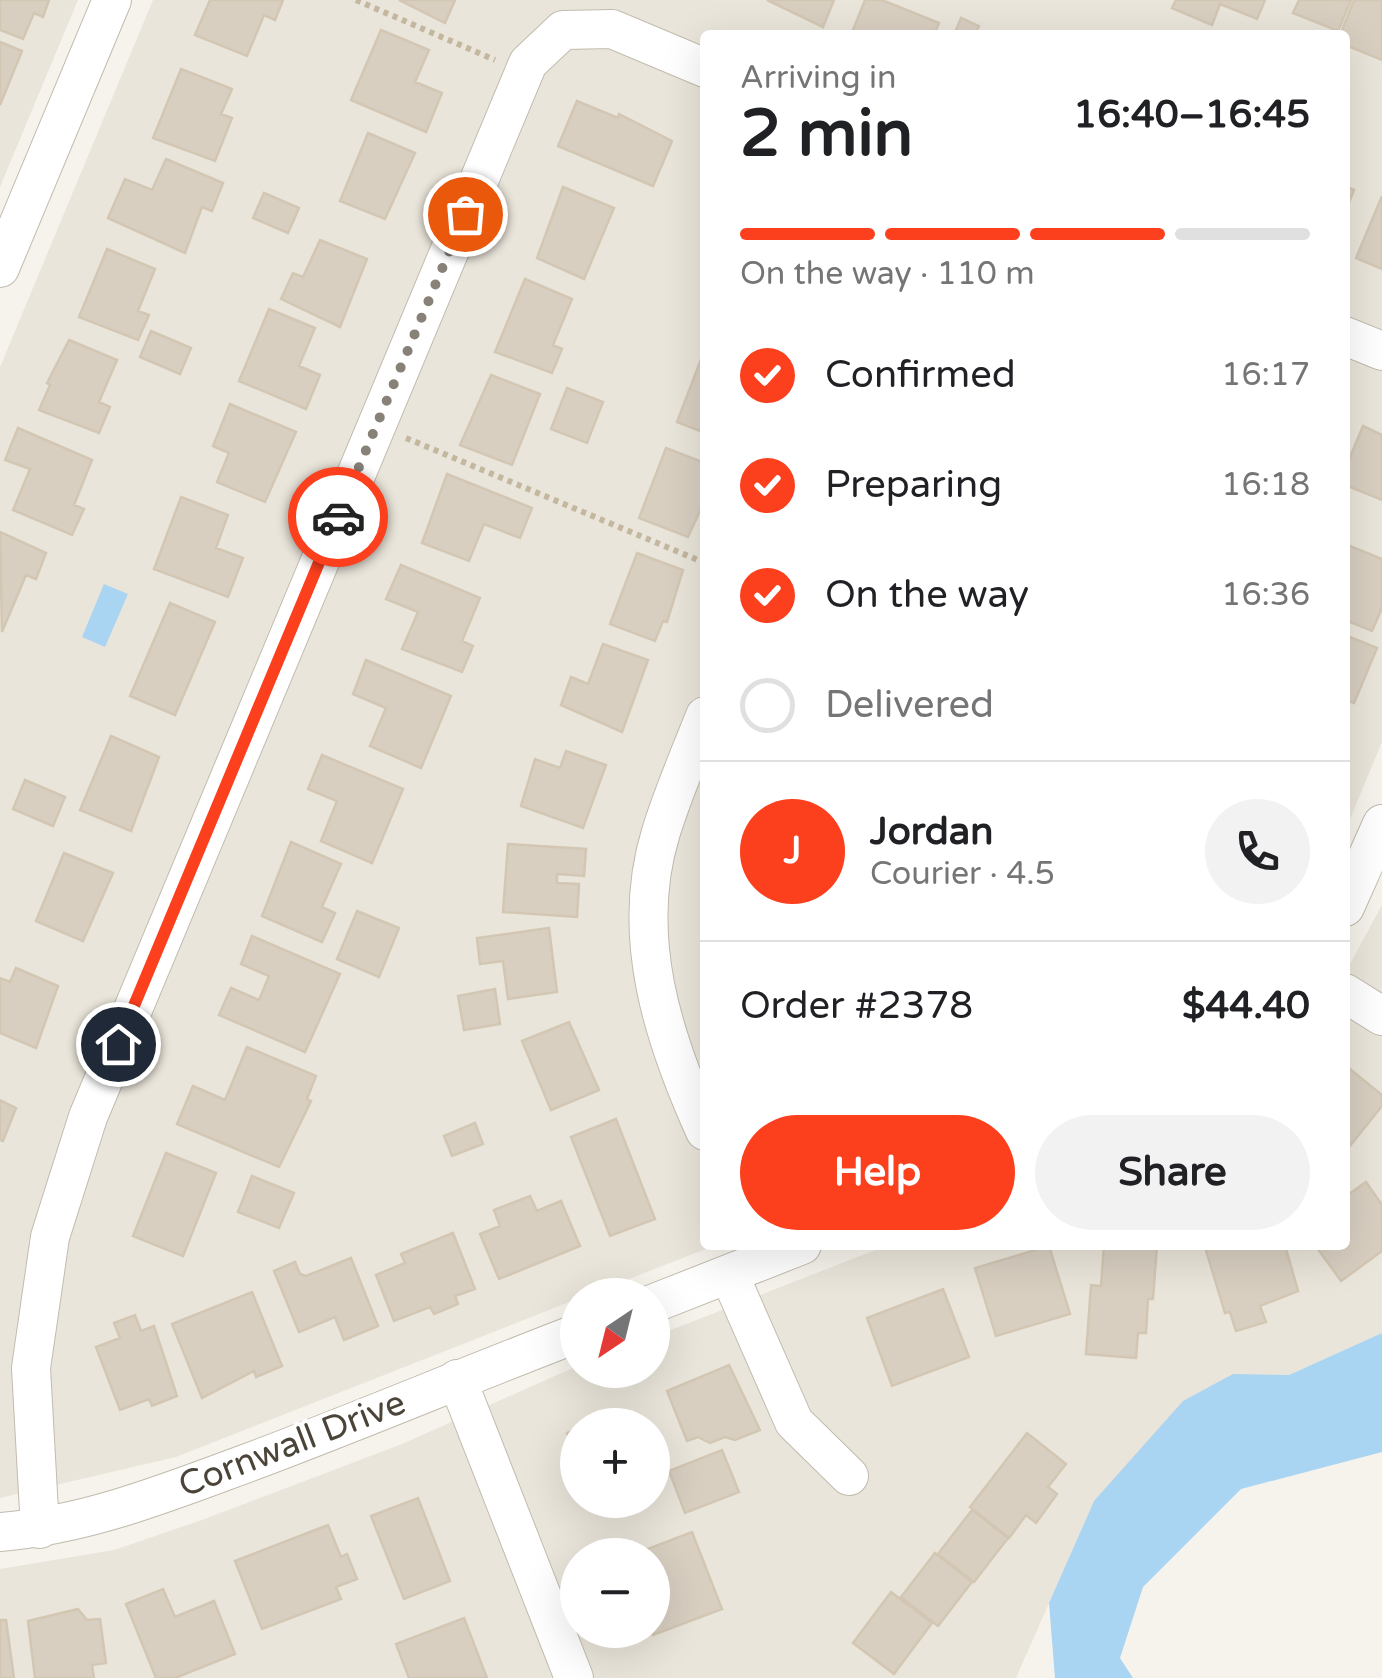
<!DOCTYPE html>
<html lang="en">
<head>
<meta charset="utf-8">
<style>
  :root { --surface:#fff; --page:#f2f2f2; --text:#202124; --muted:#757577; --line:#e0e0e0; --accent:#fc3f1d }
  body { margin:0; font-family:"Varela Round",sans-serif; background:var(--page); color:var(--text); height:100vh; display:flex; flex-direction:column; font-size:38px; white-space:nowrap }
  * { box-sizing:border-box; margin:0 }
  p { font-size:32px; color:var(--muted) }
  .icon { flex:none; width:55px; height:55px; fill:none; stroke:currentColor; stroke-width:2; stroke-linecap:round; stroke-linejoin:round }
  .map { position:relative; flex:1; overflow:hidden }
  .side { position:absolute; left:700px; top:30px; width:650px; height:1220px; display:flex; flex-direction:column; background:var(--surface); border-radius:10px; box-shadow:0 10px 40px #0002 }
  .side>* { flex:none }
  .needle { width:65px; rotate:215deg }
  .tools { position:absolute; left:560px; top:1278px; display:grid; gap:20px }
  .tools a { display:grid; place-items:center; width:110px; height:110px; border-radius:50%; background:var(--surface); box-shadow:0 10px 40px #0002; font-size:50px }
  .pin { position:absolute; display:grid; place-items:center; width:85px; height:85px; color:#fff; margin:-42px; border:5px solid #fff; border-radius:50%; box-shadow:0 2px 10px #0007 }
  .courier { position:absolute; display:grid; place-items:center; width:100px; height:100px; margin:-50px; border:8px solid #fc3f1d; border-radius:50%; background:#fff; color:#222; box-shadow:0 2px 12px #0007 }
  .overview em { font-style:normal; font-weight:700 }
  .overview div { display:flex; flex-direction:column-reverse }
  .overview { display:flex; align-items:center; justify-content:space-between; height:170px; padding:0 40px }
  h1 { font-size:65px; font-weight:700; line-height:75px }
  .bar { display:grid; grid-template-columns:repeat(4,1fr); gap:15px 10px; align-content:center; height:120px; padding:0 40px }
  .bar i { height:12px; border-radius:8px; background:var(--line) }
  .bar .selected { background:var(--accent) }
  .bar p { grid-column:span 4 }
  .line { display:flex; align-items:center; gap:25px; padding:0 40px; border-top:2px solid var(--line) }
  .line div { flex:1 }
  .round { display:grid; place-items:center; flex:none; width:105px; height:105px; border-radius:52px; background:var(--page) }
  ol { padding:0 40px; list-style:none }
  li { display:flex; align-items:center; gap:30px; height:110px }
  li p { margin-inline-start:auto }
  li .icon { padding:10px; border-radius:50%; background:var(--accent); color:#fff; stroke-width:4 }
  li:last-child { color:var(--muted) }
  li i { width:55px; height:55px; border:5px solid var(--line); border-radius:50% }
  .button { display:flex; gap:20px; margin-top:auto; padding:20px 40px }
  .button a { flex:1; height:115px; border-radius:60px; background:var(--accent); color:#fff; font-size:40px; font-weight:700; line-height:115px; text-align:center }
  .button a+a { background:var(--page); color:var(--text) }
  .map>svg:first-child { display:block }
  .residential { fill:#eae5da; fill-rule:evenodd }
  .water { fill:#a9d4f2 }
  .building { fill:#d8cfc1; stroke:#d3c7b4; stroke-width:2.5 }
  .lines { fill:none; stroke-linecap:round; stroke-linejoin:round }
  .street-casing { stroke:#c2bbae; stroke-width:40 }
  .path { stroke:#c4b79f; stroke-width:6; stroke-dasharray:5 5; stroke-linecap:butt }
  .street { stroke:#fff; stroke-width:38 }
  .done { stroke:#878178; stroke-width:10; stroke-dasharray:0 18 }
  .route { stroke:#fc3f1d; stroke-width:12 }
  .labels { text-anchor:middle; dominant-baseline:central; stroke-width:8; stroke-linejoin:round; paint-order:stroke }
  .street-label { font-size:35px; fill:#4b4439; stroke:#fff }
</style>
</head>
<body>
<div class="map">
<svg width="1382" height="1678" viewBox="0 0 1382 1678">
  <rect width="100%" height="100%" fill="#f6f3ec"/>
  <!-- residential -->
  <path class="residential" d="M0 0H78L0 187Z
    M153 0H1382V742L1345 831V35H705V1245H716L588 1295H578L577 1299 176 1457 0 1498V367Z
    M1382 905V1333L1289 1375H1233L1094 1501 1016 1678H0V1569L114 1550 199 1521 402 1444 577 1366 578 1370H652L653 1337 888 1245H1345V973ZM578 1425H652V1500H578ZM578 1555H652V1630H578Z"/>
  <!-- water -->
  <path class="water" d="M104 584 128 594 105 647 82 637Z
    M1382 1333V1452L1241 1489 1143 1587 1120 1658 1133 1678H1055L1049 1603 1094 1501 1183 1401 1233 1374 1289 1375Z"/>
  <!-- building -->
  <path class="building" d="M0 0H49L43 17 34 13 23 39 0 30Z
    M210 0H283L275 20 264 15 247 56 195 35Z
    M399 0H455L445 23Z
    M767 0H834L823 27Z
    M865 0H882L939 23 934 35H851Z
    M1176 0H1265L1257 19 1220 4 1212 25 1172 8Z
    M1299 0H1351L1338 31 1293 13Z
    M1354 0H1382V60L1345 45V35H1340Z
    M961 18 979 26 976 32 982 35H954Z
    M381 30 429 50 415 82 442 93 426 132 351 100Z
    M0 42 22 51 0 105Z
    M181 69 232 89 221 114 232 118 215 161 153 138Z
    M577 101 618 118 619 114 672 141 653 186 558 146Z
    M368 133 415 153 385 219 340 201Z
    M166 159 223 183 212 211 202 207 185 253 108 218 125 179 152 190Z
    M1345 186 1354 190 1345 212Z
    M563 187 614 208 584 279 537 258Z
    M264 193 299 208 288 233 253 218Z
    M1382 196V269L1356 258Z
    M320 240 367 259 340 327 281 299 293 273 303 277Z
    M107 249 155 269 138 311 149 315 138 340 79 317Z
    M525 279 572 299 553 345 562 349 552 373 495 352Z
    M269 309 315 328 299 366 320 375 306 409 239 381Z
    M151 331 191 348 180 374 140 357Z
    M69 340 117 360 99 402 110 407 99 433 39 410 50 385 47 383Z
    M703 354H705V433L677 422Z
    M491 375 540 394 512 465 460 445Z
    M567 388 603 402 587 443 551 429Z
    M230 404 296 432 265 502 217 482 229 453 213 446Z
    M1363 426 1382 435V500L1345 485V469Z
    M18 428 92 460 74 505 84 509 72 535 13 510 30 469 5 460Z
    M666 448 705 463V500L688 537 639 518Z
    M447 474 532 508 520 538 484 524 469 561 422 543Z
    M181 497 228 515 216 548 243 558 228 597 154 569Z
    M0 532 46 553 36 579 26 575 2 632Z
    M1345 544 1382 559V608L1372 631 1345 620Z
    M637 553 683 570 667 622 663 621 655 641 610 624Z
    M401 565 480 598 462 641 473 646 462 672 402 649 418 612 386 599Z
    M170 603 215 622 175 715 130 696Z
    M1345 635 1377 648 1354 703 1350 701 1345 713Z
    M603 644 648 660 622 732 561 705 571 677 588 684Z
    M366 660 451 696 421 768 370 746 386 708 353 694Z
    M111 736 159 757 131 831 80 810Z
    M566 751 606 765 583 828 521 806 535 759 560 768Z
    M322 755 403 789 372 863 321 841 337 801 308 789Z
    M25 780 65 797 53 826 13 809Z
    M291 842 341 864 322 907 335 913 322 942 262 916Z
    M508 844 586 849 584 876 557 874V883L579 884 577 917 503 912Z
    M64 853 113 873 83 941 36 921Z
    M357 911 399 928 379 977 337 959Z
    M549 928 557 992 508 999 503 961 480 964 477 938Z
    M252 936 340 974 305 1052 219 1015 231 988 259 1000 269 976 241 964Z
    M16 968 58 986 36 1048 0 1033V978L10 982Z
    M495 989 500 1024 464 1030 458 996Z
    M569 1022 599 1090 551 1110 522 1041Z
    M247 1047 316 1076 307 1099 311 1101 279 1167 177 1124 193 1086 225 1100Z
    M1345 1065 1382 1095V1106L1345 1152Z
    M0 1100 16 1108 3 1141 0 1140Z
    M616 1119 655 1219 610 1236 571 1137Z
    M475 1123 483 1144 452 1156 444 1136Z
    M166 1153 216 1173 183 1256 133 1236Z
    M252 1176 294 1193 279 1228 238 1212Z
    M1366 1182 1382 1205V1251L1341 1281 1315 1245H1345V1197Z
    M530 1196 537 1211 561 1201 580 1246 499 1279 480 1234 500 1226 494 1210Z
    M453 1233 475 1289 455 1296 458 1304 434 1314 430 1307 394 1321 376 1275 405 1263 401 1254Z
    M1104 1245H1157L1153 1299H1148L1146 1333H1138L1136 1358 1086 1354 1091 1285 1101 1286Z
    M1252 1245H1285L1298 1291 1260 1306 1266 1322 1236 1331 1230 1312 1225 1313 1205 1247Z
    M1049 1246 1070 1314 996 1336 975 1268Z
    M351 1258 378 1326 344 1340 335 1317 299 1332 274 1271 295 1262 300 1274 306 1276Z
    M943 1289 969 1357 892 1386 867 1318Z
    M252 1292 282 1366 256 1377 254 1371 202 1398 172 1324Z
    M135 1315 141 1331 154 1326 177 1396 152 1406 149 1399 120 1410 96 1347 120 1338 114 1323Z
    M729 1365 760 1430 735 1440 725 1437 710 1443 698 1437 687 1441 667 1391Z
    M612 1415 616 1425H587Z
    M578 1429V1460L567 1433Z
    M1027 1433 1066 1464 1048 1487 1057 1494 1036 1523 1026 1515 1009 1538 970 1507Z
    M722 1450 739 1492 685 1513 669 1471Z
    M418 1498 450 1581 404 1599 371 1516Z
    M972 1510 1008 1538 974 1582 938 1554Z
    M328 1525 341 1557 347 1554 357 1579 336 1587 341 1599 262 1629 235 1561Z
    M692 1532 722 1609 653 1635 652 1555H632Z
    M935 1553 972 1582 938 1626 901 1597Z
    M163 1589 175 1617 214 1601 235 1654 175 1678H156L126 1604Z
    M891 1592 932 1623 894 1674 853 1643Z
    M78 1609 87 1620 100 1619 106 1663 92 1665 94 1678H35L28 1621Z
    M464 1618 487 1678H409L396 1644Z
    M0 1620H6L14 1678H0Z"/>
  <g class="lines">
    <!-- street casing -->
    <g class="street-casing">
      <path id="street" d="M0 268 112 0
        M1345 336 1382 351
        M705 716C690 754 673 793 661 832 629 935 663 1038 705 1131
        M1345 907 1382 824
        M1345 993 1382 1016
        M729 1274 794 1422 849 1476
        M652 1304 802 1245
        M457 1379 574 1678
        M40 1529 31 1368 50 1237 88 1117 528 63 563 30 612 29 705 68
        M0 1532C87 1525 169 1492 250 1462 360 1421 468 1375 578 1333"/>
    </g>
    <!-- path -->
    <path class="path" d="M356 0 495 60
      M406 438 705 563"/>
    <!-- street -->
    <use href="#street" class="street"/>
  </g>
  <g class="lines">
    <!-- done -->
    <path class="done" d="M338 517 465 214"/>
    <!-- route -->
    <path class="route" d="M118 1044 338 517"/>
  </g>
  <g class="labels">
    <!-- street labels -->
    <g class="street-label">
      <text transform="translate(292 1444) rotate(-21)">Cornwall Drive</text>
    </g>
  </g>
</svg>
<div class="tools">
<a><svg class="needle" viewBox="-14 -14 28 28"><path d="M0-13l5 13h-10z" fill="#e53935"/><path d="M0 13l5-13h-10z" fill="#757577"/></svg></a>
<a>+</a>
<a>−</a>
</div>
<div class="pin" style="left:465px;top:214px;background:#ea580c"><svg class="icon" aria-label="bag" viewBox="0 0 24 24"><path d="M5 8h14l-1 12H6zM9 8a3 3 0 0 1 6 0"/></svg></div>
<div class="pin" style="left:118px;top:1044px;background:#1f2937"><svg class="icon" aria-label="home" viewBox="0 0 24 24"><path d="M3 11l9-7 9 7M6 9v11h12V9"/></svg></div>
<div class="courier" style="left:338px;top:517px"><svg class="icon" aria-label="car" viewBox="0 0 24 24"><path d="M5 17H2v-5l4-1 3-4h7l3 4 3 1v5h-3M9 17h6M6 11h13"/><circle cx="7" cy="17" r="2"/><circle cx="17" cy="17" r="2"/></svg></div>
<section class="side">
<div class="overview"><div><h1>2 min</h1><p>Arriving in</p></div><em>16:40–16:45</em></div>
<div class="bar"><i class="selected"></i><i class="selected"></i><i class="selected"></i><i></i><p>On the way · 110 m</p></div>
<ol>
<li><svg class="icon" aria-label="check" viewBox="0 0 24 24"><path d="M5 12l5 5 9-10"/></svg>Confirmed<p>16:17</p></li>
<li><svg class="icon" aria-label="check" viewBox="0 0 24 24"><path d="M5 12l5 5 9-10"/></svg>Preparing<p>16:18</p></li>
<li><svg class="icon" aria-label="check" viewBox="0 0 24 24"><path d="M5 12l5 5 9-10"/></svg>On the way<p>16:36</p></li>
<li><i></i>Delivered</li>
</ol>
<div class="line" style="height:180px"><b class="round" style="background:var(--accent);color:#fff">J</b><div><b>Jordan</b><p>Courier · 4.5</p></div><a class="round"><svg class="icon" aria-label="phone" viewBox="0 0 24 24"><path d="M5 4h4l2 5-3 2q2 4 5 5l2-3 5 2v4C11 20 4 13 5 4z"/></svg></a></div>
<div class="line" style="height:130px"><div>Order #2378</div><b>$44.40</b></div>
<div class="button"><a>Help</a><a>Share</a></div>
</section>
</div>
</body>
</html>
